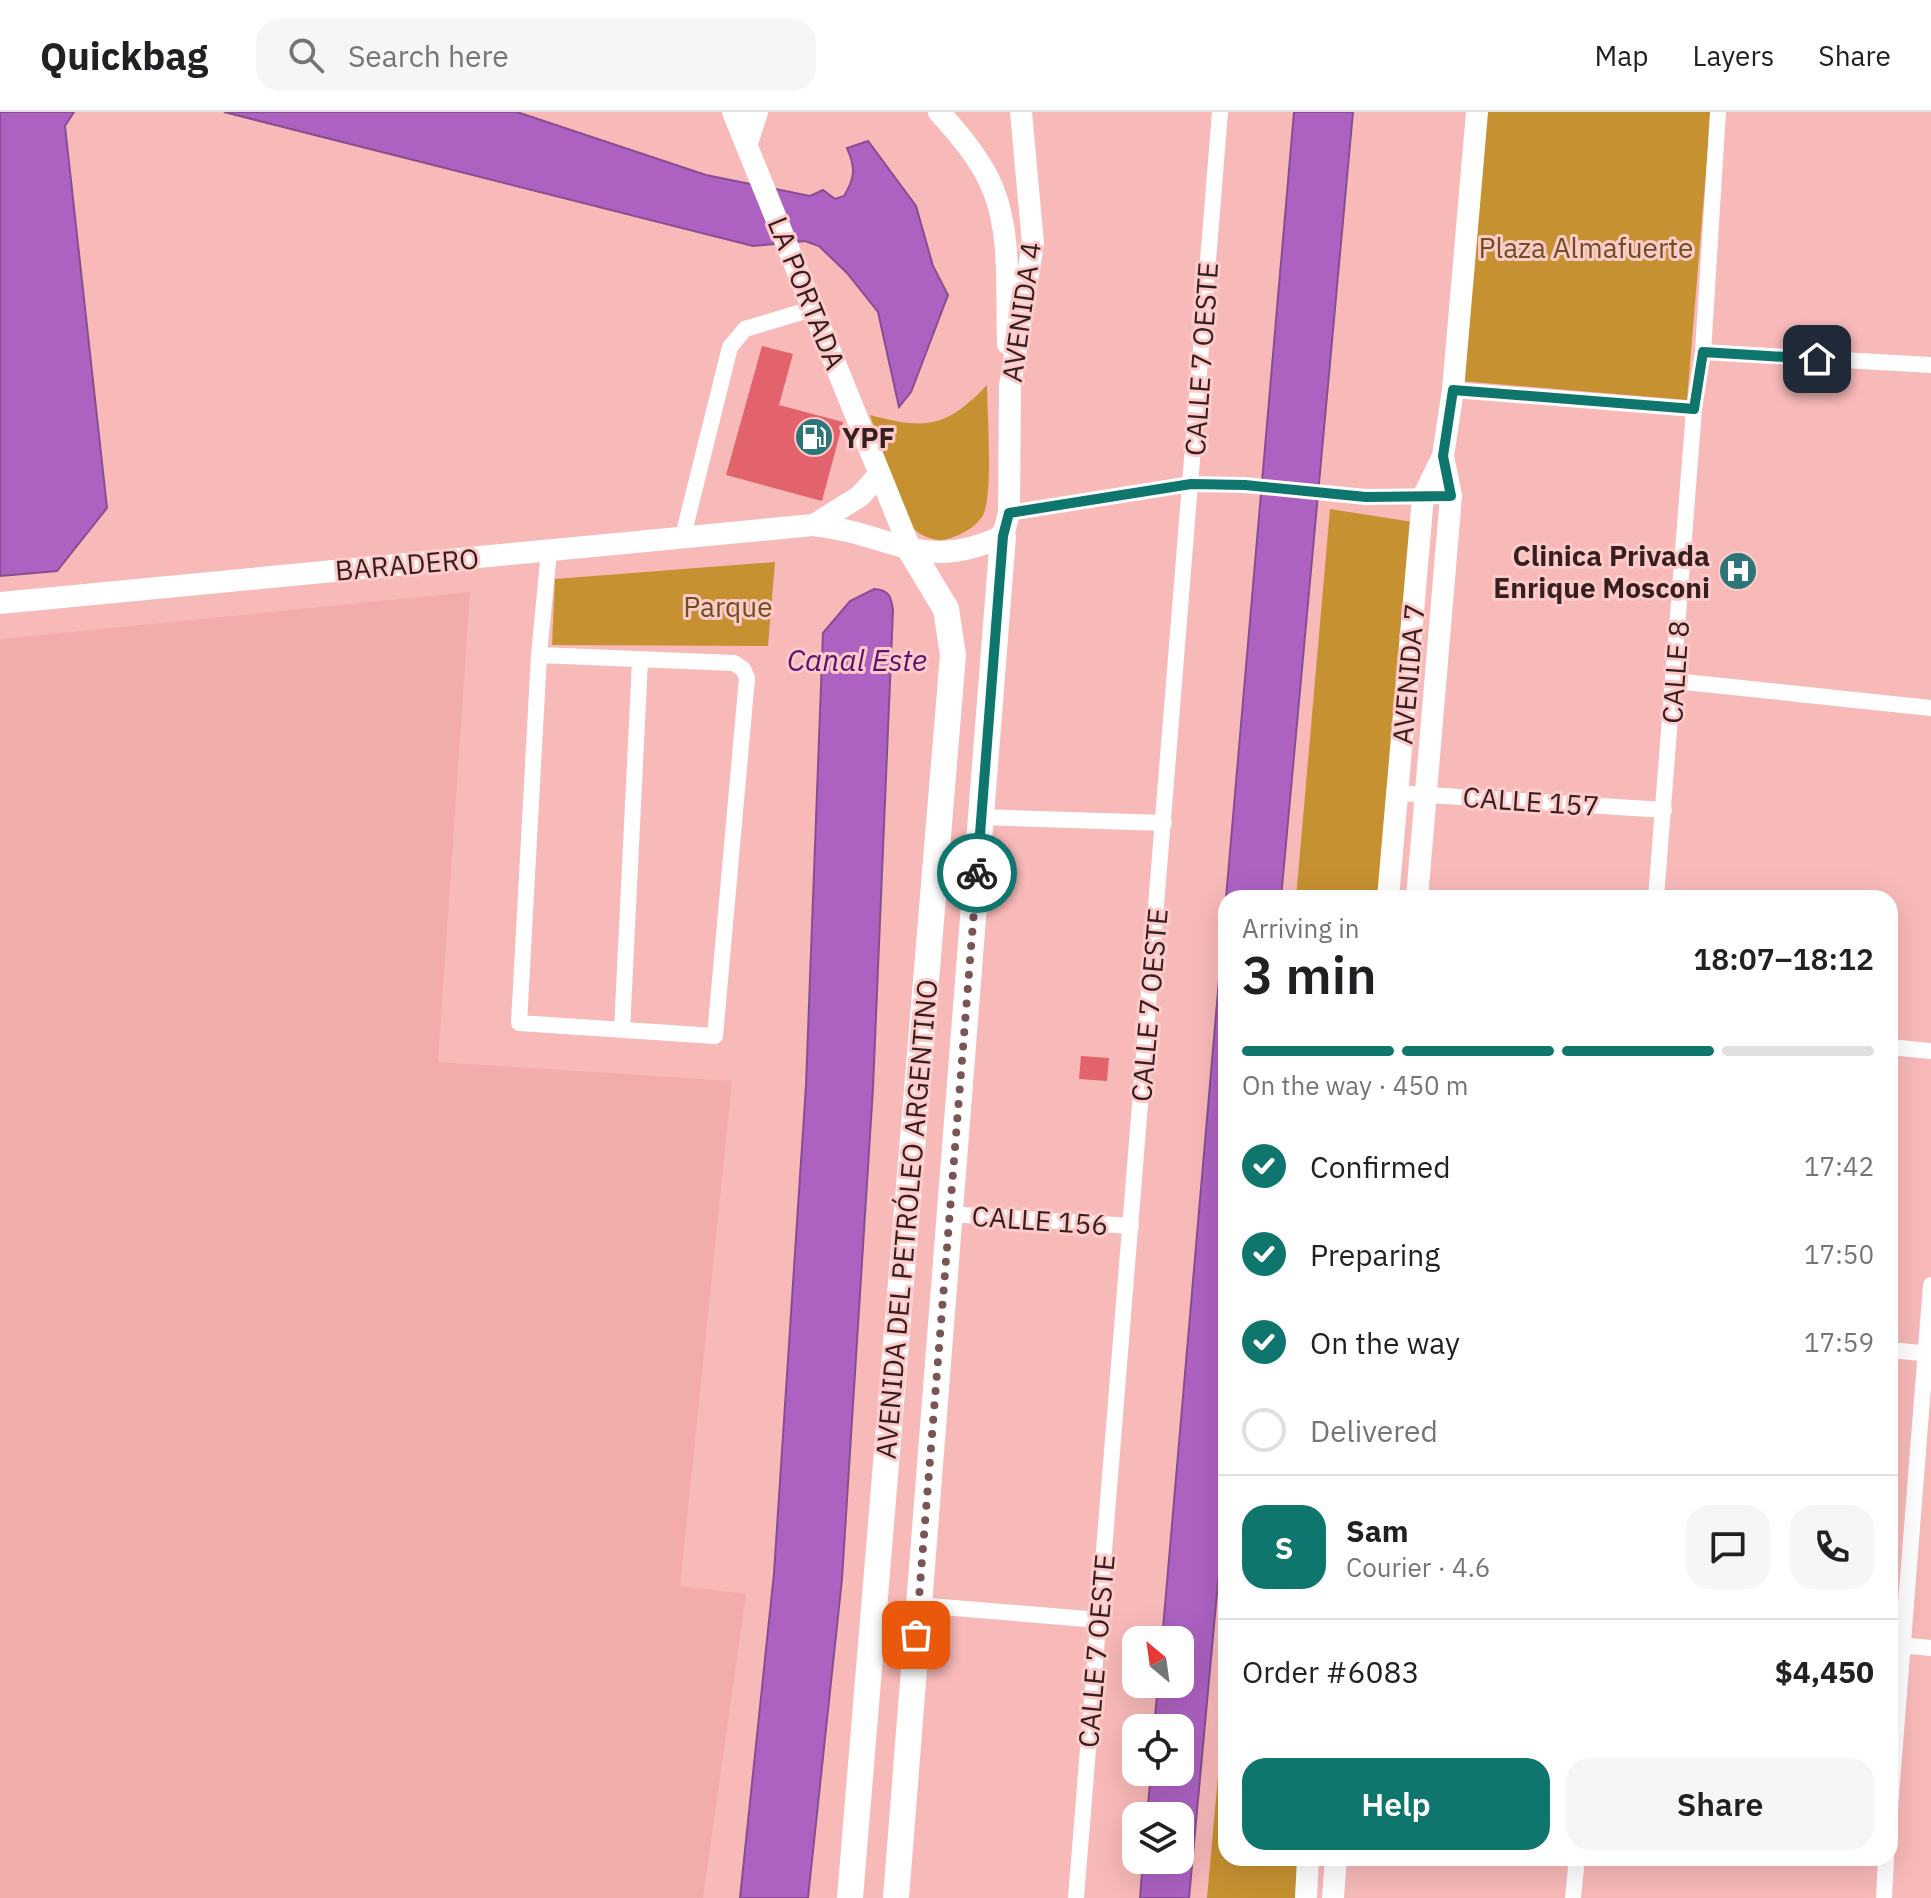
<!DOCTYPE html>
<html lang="en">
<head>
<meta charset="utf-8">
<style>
  :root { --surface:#fff; --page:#f6f6f6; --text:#202124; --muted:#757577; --line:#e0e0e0; --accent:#0f766e }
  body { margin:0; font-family:"IBM Plex Sans",sans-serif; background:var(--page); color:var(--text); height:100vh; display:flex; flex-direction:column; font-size:30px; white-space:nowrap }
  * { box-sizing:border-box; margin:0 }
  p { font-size:26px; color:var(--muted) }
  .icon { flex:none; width:44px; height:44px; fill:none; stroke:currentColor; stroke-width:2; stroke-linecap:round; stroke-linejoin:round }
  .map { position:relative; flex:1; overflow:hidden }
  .sheet { position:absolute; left:1218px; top:778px; width:680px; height:976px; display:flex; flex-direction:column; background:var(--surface); border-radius:24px; box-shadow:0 8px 32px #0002 }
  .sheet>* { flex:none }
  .needle { width:52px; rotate:331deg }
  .controls { position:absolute; left:1122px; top:1514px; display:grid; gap:16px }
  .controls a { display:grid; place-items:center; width:72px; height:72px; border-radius:16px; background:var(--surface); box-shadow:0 8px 32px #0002; font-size:40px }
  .pin { position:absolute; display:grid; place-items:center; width:68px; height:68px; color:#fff; margin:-34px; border-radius:16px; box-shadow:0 4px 12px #0006 }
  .courier { position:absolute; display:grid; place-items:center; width:80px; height:80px; margin:-40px; border:6px solid #0f766e; border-radius:50%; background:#fff; color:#222; box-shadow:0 2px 10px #0007 }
  .overview em { font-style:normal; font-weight:600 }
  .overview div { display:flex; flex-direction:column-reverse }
  .overview { display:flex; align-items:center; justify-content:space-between; height:136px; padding:0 24px }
  h1 { font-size:52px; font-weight:600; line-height:60px }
  .bar { display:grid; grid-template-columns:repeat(4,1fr); gap:12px 8px; align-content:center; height:96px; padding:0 24px }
  .bar i { height:10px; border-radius:6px; background:var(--line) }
  .bar .on { background:var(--accent) }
  .bar p { grid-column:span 4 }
  .line { display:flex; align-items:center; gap:20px; padding:0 24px; border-top:2px solid var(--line) }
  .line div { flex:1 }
  .round { display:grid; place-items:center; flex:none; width:84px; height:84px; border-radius:24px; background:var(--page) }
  ol { padding:0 24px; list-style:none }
  li { display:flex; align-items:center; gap:24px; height:88px }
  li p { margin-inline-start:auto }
  li .icon { padding:8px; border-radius:50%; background:var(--accent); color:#fff; stroke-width:4 }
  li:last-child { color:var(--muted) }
  li i { width:44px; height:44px; border:4px solid var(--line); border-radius:50% }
  .button { display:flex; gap:16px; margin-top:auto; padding:16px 24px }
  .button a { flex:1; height:92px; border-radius:24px; background:var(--accent); color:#fff; font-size:32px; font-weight:600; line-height:92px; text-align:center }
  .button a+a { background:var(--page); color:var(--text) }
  header { display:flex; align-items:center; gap:48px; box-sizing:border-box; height:112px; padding:0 40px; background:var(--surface); border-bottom:2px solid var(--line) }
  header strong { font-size:38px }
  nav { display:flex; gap:44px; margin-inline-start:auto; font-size:28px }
  .search { width:560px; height:72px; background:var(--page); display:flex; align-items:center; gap:20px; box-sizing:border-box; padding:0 28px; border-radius:24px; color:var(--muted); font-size:30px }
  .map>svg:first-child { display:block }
  .built { fill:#f2acac }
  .green { fill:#c69130 }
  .water { fill:#ad62c2; stroke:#894e91; stroke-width:2 }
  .building { fill:#e2636c }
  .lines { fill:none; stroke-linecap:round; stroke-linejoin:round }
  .minor { stroke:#fff; stroke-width:16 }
  .secondary { stroke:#fff; stroke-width:22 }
  .primary { stroke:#fff; stroke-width:26 }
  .done { stroke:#7a5555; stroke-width:8; stroke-dasharray:0 14.4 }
  .route { stroke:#0f766e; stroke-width:10 }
  .labels { text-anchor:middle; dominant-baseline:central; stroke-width:6; stroke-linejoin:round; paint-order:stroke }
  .park-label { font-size:28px; fill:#6c501f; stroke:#fecaca }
  .street-label { font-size:28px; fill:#361f1f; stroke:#fecaca }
  .poi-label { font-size:28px; font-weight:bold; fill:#361f1f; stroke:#fecaca; text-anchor:start }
  .water-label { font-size:30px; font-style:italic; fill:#5b136d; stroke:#fecaca }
</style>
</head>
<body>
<header>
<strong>Quickbag</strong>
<div class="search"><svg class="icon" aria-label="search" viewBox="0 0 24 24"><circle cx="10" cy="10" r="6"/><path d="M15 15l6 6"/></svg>Search here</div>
<nav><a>Map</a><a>Layers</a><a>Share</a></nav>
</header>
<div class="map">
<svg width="1931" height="1786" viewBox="0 0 1931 1786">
  <rect width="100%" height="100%" fill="#f8b9b9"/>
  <!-- built -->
  <path class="built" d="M470 480 438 950 732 969 680 1474 746 1482 703 1786H0V527Z"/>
  <!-- green -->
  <path class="green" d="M1484 0H1711L1687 288 1460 269Z
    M987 273C987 298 994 387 982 405 974 416 964 421 951 426 934 432 919 423 907 411L870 303C926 318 946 316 987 273Z
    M1330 397 1413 410 1381 786H1296Z
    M775 450 768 534 552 533 555 467Z
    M1226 1576V1746H1299L1295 1786H1207Z"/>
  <!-- water -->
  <path class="water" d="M0 0H74L65 14 107 396 57 459 0 464Z
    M224 0H517L706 63 810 84 823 78 835 87 844 84C855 66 856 56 847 36L868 29 916 94 933 154 948 183 911 280 899 295 878 200 847 161 819 134 805 129 753 134Z
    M1294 0H1353L1281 786H1226Z
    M874 477C889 478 891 484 893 498L873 976 842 1467 808 1786H740L774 1461 806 973 823 521 850 489Z
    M1226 787V1383L1189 1786H1140L1143 1748H1180V1704H1147L1151 1660H1180V1616H1154L1158 1572H1180V1528H1162Z"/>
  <!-- building -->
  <path class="building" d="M762 234 793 242 779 293 843 310 822 389 726 363Z
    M1081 944 1109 946 1107 969 1079 967Z"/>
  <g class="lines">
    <!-- minor -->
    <path class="minor" d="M1703 240 1931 253
      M1453 278 1694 297
      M1009 401 1191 372 1245 373 1366 385 1451 384
      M683 424 730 235 745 217 812 197
      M539 543 734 551 743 557 747 566 715 924 519 911 539 543 549 439
      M1675 569 1931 596
      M1398 681 1664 698
      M981 705 1164 711
      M1656 786 1694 297 1703 240 1718 0
      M622 918 640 549
      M1890 935 1931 939
      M949 1102 1131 1114
      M1890 1238 1931 1242
      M918 1493 1099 1508
      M1890 1532 1931 1536
      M1890 1696 1931 1173
      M1076 1786 1220 0
      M1573 1786 1577 1746
      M1884 1786 1886 1746"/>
    <!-- secondary -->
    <path class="secondary" d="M733 0 911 439
      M939 0C959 22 982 49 993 77 1012 123 1006 184 1008 232
      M747 31 757 0
      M814 413 860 384 879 363
      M0 491 813 413C892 421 922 462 1003 424L1009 401 1010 274 1033 132 1021 0
      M1388 786 1423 385 1443 344
      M1417 786 1451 384 1443 344 1453 278 1477 0
      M1306 1786 1308 1746
      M1333 1786 1336 1746"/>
    <!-- primary -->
    <path class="primary" d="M850 1786 953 543 946 497 911 439
      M896 1786 1003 424"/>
  </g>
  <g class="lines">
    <!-- done -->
    <path class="done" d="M916 1523 977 761"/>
    <!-- route -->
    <path class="route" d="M977 761 1003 424 1009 401 1191 372 1245 373 1366 385 1451 384 1443 344 1453 278 1694 297 1703 240 1817 247"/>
  </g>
  <!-- icons -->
  <defs>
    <g id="fuel-disc" transform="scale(2)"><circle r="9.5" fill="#2c7679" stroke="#fecaca"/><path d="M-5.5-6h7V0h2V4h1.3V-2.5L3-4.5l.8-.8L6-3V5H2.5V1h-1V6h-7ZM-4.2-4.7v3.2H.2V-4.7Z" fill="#fff"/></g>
    <g id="hospital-disc" transform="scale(2)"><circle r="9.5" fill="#2c7679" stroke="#fecaca"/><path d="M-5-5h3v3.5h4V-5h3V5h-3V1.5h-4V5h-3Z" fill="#fff"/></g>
  </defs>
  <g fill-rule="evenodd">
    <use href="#fuel-disc" x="814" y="325"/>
    <use href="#hospital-disc" x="1738" y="459"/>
  </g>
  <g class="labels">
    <!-- park labels -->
    <g class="park-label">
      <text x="1586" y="135">Plaza Almafuerte</text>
      <text x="728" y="494">Parque</text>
    </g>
    <!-- street labels -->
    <g class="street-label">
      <text transform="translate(807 181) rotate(68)">LA PORTADA</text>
      <text transform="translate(1021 200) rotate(-82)">AVENIDA 4</text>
      <text transform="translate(1201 247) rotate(-86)">CALLE 7 OESTE</text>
      <text transform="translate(407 452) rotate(-5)">BARADERO</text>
      <text transform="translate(1675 560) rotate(-86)">CALLE 8</text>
      <text transform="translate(1408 562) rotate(-85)">AVENIDA 7</text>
      <text transform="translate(1531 689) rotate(4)">CALLE 157</text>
      <text transform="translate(1149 893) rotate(-85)">CALLE 7 OESTE</text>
      <text transform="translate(906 1107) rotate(-85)">AVENIDA DEL PETRÓLEO ARGENTINO</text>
      <text transform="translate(1040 1108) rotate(4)">CALLE 156</text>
      <text transform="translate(1096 1539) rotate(-85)">CALLE 7 OESTE</text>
    </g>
    <!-- poi labels -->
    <g class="poi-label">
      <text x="842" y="325">YPF</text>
      <text x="1710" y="443" text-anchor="end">Clinica Privada<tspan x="1710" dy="32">Enrique Mosconi</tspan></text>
    </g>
    <!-- water labels -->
    <g class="water-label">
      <text x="857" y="547">Canal Este</text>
    </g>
  </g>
</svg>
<div class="controls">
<a><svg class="needle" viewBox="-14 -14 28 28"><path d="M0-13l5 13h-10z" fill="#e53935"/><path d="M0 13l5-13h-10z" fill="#757577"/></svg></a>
<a><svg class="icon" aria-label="locate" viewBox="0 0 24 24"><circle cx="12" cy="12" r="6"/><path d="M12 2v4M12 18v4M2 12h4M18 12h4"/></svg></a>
<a><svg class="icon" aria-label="layers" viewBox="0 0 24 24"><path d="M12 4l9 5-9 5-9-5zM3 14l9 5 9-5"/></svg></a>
</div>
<div class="pin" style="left:916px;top:1523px;background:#ea580c"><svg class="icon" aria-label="bag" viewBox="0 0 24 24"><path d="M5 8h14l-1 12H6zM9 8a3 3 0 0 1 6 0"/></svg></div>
<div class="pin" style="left:1817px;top:247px;background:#1f2937"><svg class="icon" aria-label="home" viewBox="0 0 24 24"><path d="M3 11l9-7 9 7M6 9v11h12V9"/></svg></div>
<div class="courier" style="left:977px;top:761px"><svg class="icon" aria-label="bike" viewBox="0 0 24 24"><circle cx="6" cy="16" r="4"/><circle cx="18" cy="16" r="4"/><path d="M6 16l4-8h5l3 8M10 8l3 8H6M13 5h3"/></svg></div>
<section class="sheet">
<div class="overview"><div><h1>3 min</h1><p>Arriving in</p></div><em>18:07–18:12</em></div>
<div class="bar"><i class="on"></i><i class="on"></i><i class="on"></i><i></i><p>On the way · 450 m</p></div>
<ol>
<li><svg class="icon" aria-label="check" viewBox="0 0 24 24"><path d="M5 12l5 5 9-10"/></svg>Confirmed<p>17:42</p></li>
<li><svg class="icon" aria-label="check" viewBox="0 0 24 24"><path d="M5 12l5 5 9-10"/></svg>Preparing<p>17:50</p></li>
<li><svg class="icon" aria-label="check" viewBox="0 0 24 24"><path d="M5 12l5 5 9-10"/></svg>On the way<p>17:59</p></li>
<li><i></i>Delivered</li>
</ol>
<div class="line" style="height:144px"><b class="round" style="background:var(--accent);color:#fff">S</b><div><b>Sam</b><p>Courier · 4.6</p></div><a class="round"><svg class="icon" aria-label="chat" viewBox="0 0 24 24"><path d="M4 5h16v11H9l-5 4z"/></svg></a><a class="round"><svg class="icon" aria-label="phone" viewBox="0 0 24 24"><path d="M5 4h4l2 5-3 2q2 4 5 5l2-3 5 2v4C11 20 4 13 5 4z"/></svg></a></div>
<div class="line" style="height:104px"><div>Order #6083</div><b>$4,450</b></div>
<div class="button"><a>Help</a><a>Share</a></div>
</section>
</div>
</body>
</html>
